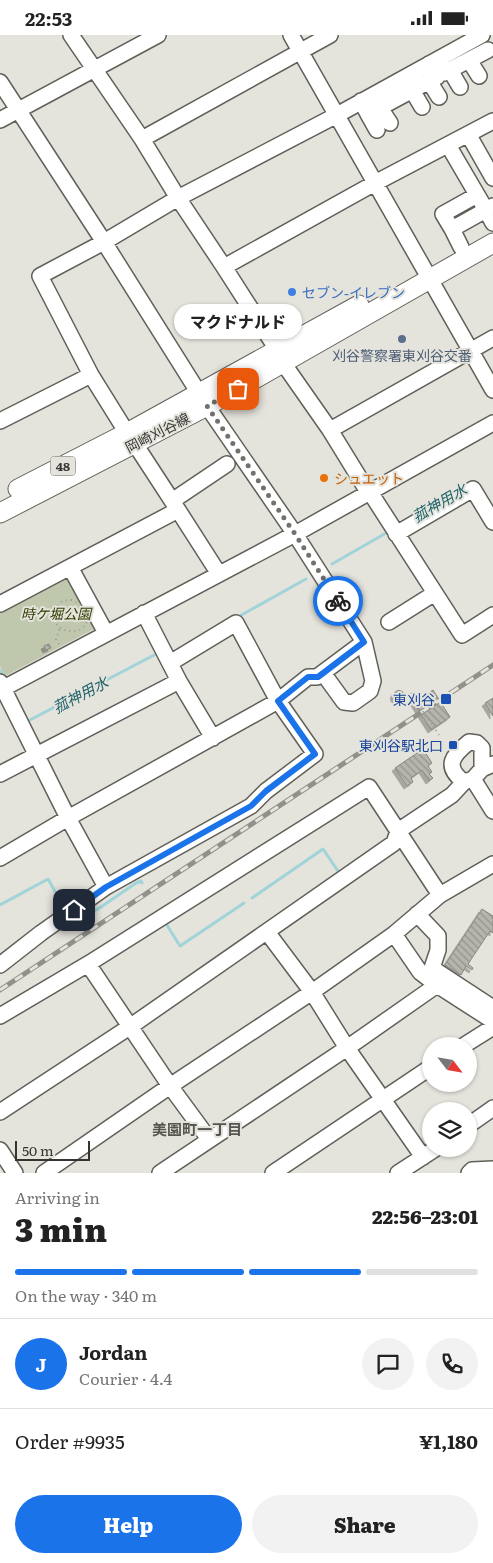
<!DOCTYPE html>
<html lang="en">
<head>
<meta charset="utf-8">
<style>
  :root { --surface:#fff; --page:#f2f2f2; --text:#222; --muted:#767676; --line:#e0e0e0; --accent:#1a73e8 }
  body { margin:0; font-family:Literata,"Noto Sans JP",serif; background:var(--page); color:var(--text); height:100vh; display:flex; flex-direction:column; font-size:19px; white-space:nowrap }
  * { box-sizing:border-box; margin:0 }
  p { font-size:16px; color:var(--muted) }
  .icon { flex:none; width:28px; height:28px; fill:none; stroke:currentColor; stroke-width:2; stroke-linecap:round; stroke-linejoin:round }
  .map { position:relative; height:1138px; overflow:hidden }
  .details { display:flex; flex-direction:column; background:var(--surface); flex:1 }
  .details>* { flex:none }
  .needle { width:32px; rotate:121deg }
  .fabs { position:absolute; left:422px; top:1002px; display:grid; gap:10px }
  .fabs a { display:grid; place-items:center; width:55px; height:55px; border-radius:50%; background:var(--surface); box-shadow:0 1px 4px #0004; font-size:25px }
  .scale { position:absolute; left:15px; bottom:12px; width:75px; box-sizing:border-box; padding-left:5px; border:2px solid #353431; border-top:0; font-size:14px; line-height:18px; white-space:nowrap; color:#353431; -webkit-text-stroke:4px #e4e3dc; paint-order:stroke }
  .pin { position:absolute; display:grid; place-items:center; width:42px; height:42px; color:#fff; margin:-21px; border-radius:10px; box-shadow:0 2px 8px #0006 }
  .courier { position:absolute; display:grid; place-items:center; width:50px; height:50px; margin:-25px; border:4px solid #1a73e8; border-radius:50%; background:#fff; color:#222; box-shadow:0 1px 6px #0007 }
  .bubble { position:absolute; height:35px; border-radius:18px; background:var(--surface); box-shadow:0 1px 4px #0004; font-size:16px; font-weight:800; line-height:35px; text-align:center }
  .head em { font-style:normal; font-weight:800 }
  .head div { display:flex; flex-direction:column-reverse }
  .head { display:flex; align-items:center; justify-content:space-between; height:85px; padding:0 15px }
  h1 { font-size:32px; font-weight:800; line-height:38px }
  .bar { display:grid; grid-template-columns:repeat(4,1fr); gap:8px 5px; align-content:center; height:60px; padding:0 15px }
  .bar i { height:6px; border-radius:4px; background:var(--line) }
  .bar .active { background:var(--accent) }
  .bar p { grid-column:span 4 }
  .line { display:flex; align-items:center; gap:12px; padding:0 15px; border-top:1px solid var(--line) }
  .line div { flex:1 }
  .round { display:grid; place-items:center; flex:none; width:52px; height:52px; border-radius:26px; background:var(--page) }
  .button { display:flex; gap:10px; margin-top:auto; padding:10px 15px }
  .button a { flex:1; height:58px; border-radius:30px; background:var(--accent); color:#fff; font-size:20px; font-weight:800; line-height:58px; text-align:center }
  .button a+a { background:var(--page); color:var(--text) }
  .status { display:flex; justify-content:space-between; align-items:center; height:35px; padding:0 25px; background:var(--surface); direction:ltr }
  .status svg { height:14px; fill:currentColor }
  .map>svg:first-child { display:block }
  .green { fill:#bfc7ad }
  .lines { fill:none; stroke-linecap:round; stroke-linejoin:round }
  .stream { stroke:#a1d4d9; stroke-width:3 }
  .building { fill:url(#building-back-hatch); stroke:#898781; filter:url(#shadow) }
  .minor-casing { stroke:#605f58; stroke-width:18 }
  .major-casing { stroke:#605f58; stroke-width:21 }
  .path { stroke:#9b9a94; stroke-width:2; stroke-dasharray:1 4; stroke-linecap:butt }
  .minor { stroke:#fff; stroke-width:15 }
  .major { stroke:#fff; stroke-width:19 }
  .rail-casing { stroke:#91908b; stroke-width:5 }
  .rail { stroke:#e4e3dc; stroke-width:3; stroke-dasharray:9; stroke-linecap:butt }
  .path-bridge { stroke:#9b9a94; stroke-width:2; stroke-dasharray:1 4; stroke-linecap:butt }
  .done { stroke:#72716d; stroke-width:5; stroke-dasharray:0 9 }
  .route { stroke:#1a73e8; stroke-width:6 }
  .shop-dot { fill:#3f7fe0; stroke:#e4e3dc; stroke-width:2 }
  .service-dot { fill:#5c6f8a; stroke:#e4e3dc; stroke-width:2 }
  .food-dot { fill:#e8710a; stroke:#e4e3dc; stroke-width:2 }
  .transit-dot { fill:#1a4fb4; stroke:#e4e3dc; stroke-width:2 }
  .labels { text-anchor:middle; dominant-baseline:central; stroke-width:4; stroke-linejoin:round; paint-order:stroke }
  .shield { fill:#e4e3dc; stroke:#6a6864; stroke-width:1 }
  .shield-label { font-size:12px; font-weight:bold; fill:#353431 }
  .shop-label { font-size:14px; fill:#366cbe; stroke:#e4e3dc; text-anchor:start }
  .service-label { font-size:14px; fill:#4e5e75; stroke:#e4e3dc }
  .street-label { font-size:14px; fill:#353431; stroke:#e4e3dc }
  .food-label { font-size:14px; fill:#c56008; stroke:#e4e3dc; text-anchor:start }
  .park-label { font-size:14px; font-style:italic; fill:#323d00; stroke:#e4e3dc }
  .transit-label { font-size:14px; fill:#164399; stroke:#e4e3dc; text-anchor:end }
  .water-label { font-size:15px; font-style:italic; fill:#1d6268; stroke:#e4e3dc }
  .neighbourhood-label { font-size:15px; font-weight:bold; fill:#57554f; stroke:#e4e3dc }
</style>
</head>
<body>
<div class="status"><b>22:53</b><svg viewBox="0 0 49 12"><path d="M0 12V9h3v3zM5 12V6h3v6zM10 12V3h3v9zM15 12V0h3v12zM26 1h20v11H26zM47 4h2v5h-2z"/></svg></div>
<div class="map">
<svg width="493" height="1138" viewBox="0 0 493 1138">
  <defs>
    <pattern id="building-back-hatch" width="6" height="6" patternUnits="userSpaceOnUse" patternTransform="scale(1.25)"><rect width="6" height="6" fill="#b6b4ad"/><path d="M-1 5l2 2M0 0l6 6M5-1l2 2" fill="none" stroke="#95938d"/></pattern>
    <filter id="shadow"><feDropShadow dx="-3" dy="3" stdDeviation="0" flood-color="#0004"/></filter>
  </defs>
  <rect width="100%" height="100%" fill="#e4e3dc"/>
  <!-- green -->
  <path class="green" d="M66 537 97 589 94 594 5 641 0 631V573Z"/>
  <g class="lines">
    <!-- stream -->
    <path class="stream" d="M332 529 386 498
      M236 583 306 544
      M0 635 3 641
      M25 685 26 687 158 618
      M252 863 323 814 340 839
      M0 870 48 844 65 874
      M70 885 73 886 98 874 136 848 141 846 142 848
      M165 887 180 911 244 868"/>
  </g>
  <!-- building -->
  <path class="building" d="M49 609 51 613 46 615 44 611Z
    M433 655 450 682 431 695 414 668Z
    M393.5 661a5.5 5.5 0 1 1 11 0a5.5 5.5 0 1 1-11 0Z
    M493 663V681L485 668Z
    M423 714 432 728 428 731 432 737 429 739 433 743 429 746 422 735 411 743 413 747 407 751 395 733Z
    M482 874 493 881V898L490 896 468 929 473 933 472 935 466 931 461 940 445 930Z"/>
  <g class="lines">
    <!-- minor casing -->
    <g class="minor-casing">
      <path id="minor" d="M71 0 142 104 178 163 224 232 285 327 288 335 330 395
        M291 0 493 355
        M437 25 444 38 488 15
        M469 25 479 41
        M450 35 460 52
        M429 46 439 62
        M0 47 104 207 207 371 295 499 364 607 373 646 370 656 353 668 344 667 323 638
        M412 55 422 72
        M361 66 368 79 437 42 429 29
        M380 73 390 88
        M368 79 377 95
        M0 85 158 0
        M468 99 493 143
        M142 104 330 0
        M448 110 486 175 452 194 461 212
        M493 171 486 175 493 188
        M452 194 443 179 477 160
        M224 232 375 148 493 86
        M493 303 330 395 365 452 370 457 462 600 493 580
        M0 386 91 340
        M127 398 91 340 40 241 104 207 178 163 337 80 482 0
        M172 466 227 429
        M178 475 219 539
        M396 499 473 454 493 487
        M70 532 106 598
        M0 569 178 475 135 409
        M144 578 179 646 213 703
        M389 587 435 558
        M0 647 68 783 278 666 308 642H317L364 607
        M0 655 295 499 493 388
        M0 739 179 646
        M473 744 493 776
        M464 747C443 731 453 720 469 707L477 708 482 713V734
        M0 823 68 783 106 852
        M417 879 438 901V915L432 933 493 973
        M267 897 312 957 347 1013 423 1122
        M394 899 420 937 437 950
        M88 929 170 1051 209 1104
        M0 930 41 898 106 852 251 771 266 756 315 719 278 666 236 588 170 628
        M0 981 88 929 369 752 440 860
        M463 1011 493 992
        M0 1077 131 991 394 808 398 796 452 760 464 747 473 744 482 734 493 729
        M469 1090 493 1073
        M0 1115 15 1138
        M44 1138 170 1051 312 957 394 899 440 860 493 829
        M160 1138 347 1013 437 950 493 986
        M273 1138 431 1032
        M398 1138 435 1114
        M469 1138 472 1135 493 1134"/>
    </g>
    <!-- major casing -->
    <g class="major-casing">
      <path id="major" d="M18 454 127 398 359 270
        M0 478 207 371 493 208"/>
    </g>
    <!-- path -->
    <path class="path" d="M71 565C79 568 86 572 87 581 90 607 35 598 62 566Z
      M59 609 56 604 60 593
      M411 658 417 668
      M433 691 439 700"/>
    <!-- minor -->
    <use href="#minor" class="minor"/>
    <!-- major -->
    <use href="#major" class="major"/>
    <!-- rail casing -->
    <g class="rail-casing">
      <path id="rail" d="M0 955 493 630"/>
    </g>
    <!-- rail -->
    <use href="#rail" class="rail"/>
    <!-- path-bridge -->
    <path class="path-bridge" d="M417 668 433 691"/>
  </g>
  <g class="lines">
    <!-- done -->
    <path class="done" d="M238 354 207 371 295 499 338 566"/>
    <!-- route -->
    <path class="route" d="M74 875 106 852 251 771 266 756 315 719 278 666 308 642H318L364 607 338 566"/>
  </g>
  <!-- markers -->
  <circle class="shop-dot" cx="292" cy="257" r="5"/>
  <circle class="service-dot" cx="402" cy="304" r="5"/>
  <circle class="food-dot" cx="324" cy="443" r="5"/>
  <g class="transit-dot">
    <rect x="440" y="658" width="12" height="12" rx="2.5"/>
    <rect x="448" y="705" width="10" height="10" rx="2.5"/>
  </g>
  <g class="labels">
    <!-- shield labels -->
    <rect class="shield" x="50.5" y="421.5" width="25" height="19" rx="4"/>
    <g class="shield-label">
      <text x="63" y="431">48</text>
    </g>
    <!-- shop labels -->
    <g class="shop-label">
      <text x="302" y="257">セブン-イレブン</text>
    </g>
    <!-- service labels -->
    <g class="service-label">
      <text x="402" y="320">刈谷警察署東刈谷交番</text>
    </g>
    <!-- street labels -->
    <g class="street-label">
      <text transform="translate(157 397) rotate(-27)">岡崎刈谷線</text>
    </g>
    <!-- food labels -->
    <g class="food-label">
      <text x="334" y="443">シュエット</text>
    </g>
    <!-- park labels -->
    <g class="park-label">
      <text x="56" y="578">時ケ堀公園</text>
    </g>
    <!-- transit labels -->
    <g class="transit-label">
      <text x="435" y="664">東刈谷</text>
      <text x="443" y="710">東刈谷駅北口</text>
    </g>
    <!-- water labels -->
    <g class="water-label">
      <text transform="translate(439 467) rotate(-30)">菰神用水</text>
      <text transform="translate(80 659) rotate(-28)">菰神用水</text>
    </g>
    <!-- neighbourhood labels -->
    <g class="neighbourhood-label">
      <text x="197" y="1093">美園町一丁目</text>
    </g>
  </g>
</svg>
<div class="fabs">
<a><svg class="needle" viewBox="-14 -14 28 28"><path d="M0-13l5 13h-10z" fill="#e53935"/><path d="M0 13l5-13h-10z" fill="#767676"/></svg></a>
<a><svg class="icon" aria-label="layers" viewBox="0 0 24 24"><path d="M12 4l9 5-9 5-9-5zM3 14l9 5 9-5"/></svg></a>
</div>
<div class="scale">50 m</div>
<div class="pin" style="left:238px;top:354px;background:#ea580c"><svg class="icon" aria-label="bag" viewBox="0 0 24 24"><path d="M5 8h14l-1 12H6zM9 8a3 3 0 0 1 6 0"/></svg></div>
<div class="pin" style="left:74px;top:875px;background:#1f2937"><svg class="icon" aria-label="home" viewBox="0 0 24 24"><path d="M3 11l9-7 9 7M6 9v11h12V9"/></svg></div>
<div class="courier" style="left:338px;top:566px"><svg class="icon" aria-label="bike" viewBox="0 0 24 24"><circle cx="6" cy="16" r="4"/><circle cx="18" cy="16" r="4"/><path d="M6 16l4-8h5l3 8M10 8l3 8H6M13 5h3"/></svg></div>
<div class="bubble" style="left:174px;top:269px;width:128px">マクドナルド</div>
</div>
<section class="details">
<div class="head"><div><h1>3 min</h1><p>Arriving in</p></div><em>22:56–23:01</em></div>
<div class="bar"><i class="active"></i><i class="active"></i><i class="active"></i><i></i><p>On the way · 340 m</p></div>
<div class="line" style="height:90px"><b class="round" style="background:var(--accent);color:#fff">J</b><div><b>Jordan</b><p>Courier · 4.4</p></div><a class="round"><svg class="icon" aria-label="chat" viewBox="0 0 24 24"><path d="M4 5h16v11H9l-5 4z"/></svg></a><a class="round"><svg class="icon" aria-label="phone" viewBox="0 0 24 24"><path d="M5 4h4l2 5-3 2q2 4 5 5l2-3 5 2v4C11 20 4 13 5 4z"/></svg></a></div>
<div class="line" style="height:65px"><div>Order #9935</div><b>¥1,180</b></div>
<div class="button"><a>Help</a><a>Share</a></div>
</section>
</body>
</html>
